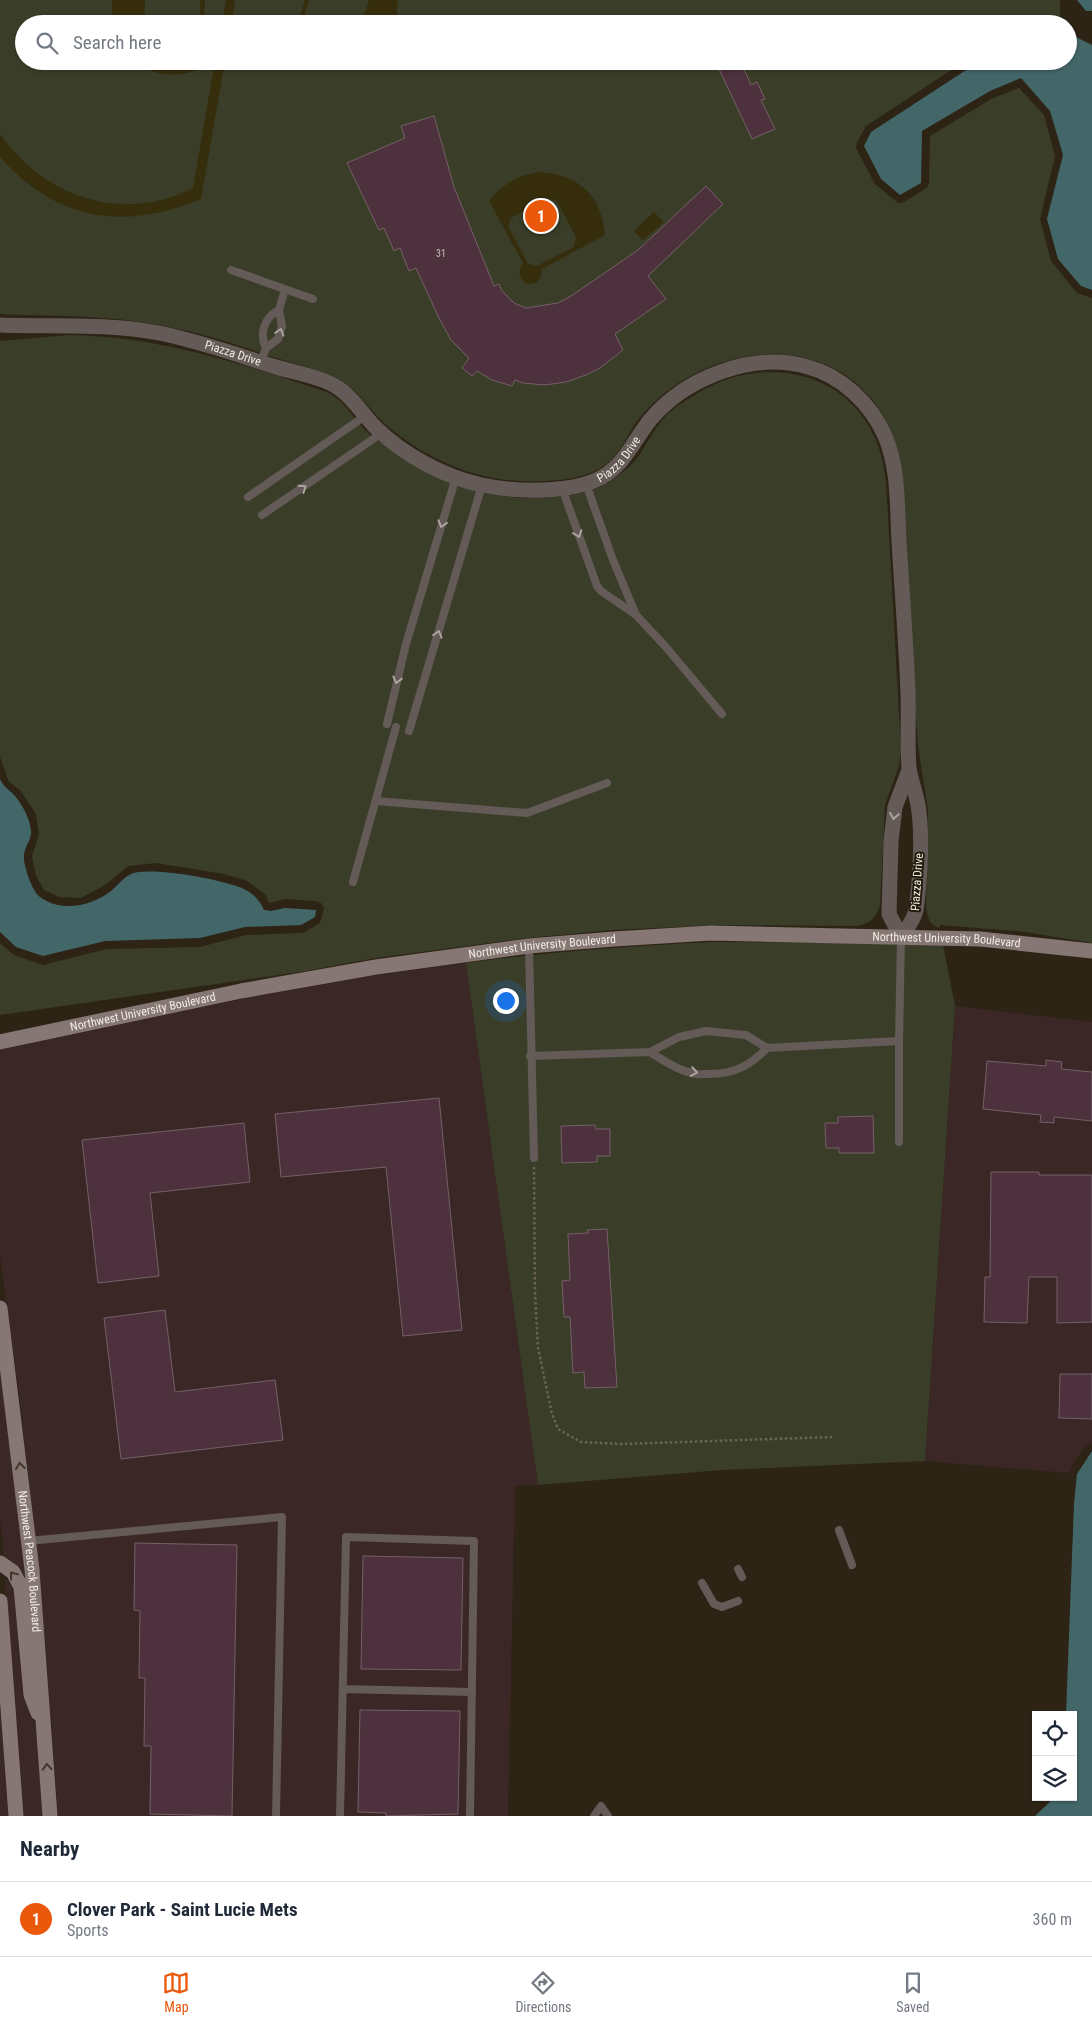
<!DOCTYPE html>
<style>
:root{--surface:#fff;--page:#f2f2f3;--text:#1f2937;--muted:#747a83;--line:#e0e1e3;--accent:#ea580c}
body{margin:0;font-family:"Roboto Condensed",sans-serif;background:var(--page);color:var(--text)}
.controls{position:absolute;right:15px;bottom:15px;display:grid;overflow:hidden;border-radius:0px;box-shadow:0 1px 4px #0004}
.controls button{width:45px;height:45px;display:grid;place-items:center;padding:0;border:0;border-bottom:1px solid var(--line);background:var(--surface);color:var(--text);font:25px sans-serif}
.you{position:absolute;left:505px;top:1000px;width:18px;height:18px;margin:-12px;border:4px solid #fff;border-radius:50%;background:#1a73e8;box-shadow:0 0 0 8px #1a73e833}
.badge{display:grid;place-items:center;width:32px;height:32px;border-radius:50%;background:var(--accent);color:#fff;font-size:16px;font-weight:700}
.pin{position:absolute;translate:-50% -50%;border:2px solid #fff;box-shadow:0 1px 5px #0006}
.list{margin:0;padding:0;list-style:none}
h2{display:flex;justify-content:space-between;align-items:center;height:65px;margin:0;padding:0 20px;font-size:21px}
h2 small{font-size:16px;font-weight:400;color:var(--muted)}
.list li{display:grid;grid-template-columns:32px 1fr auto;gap:15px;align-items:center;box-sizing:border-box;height:75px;padding:0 20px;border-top:1px solid var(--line)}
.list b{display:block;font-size:19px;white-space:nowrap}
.list p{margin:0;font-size:16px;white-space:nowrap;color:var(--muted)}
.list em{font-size:16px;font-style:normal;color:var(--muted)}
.icon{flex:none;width:28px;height:28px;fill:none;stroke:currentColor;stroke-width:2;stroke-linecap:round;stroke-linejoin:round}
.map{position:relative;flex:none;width:1092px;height:1816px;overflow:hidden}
.search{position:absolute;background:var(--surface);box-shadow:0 1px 4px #0004;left:15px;right:15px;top:15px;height:55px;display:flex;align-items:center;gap:12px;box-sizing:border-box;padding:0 18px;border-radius:28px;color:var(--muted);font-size:19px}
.sheet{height:140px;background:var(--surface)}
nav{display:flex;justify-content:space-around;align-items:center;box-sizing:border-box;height:70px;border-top:1px solid var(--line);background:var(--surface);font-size:14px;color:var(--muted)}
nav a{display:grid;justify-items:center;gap:2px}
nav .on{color:var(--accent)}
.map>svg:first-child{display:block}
.commercial{fill:#3b2725}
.green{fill:#3a3e28}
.sand{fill:#352d0c;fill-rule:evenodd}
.water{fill:#436769}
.building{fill:#4d323d;stroke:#756068}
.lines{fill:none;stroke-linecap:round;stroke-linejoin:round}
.path{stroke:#6c6557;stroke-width:2.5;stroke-dasharray:2.5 2.5;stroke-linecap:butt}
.lane{stroke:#645a58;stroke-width:8}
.street{stroke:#645a58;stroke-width:15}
.secondary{stroke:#867774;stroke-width:15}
.oneway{stroke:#aba49e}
.oneway2{stroke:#41372b}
.labels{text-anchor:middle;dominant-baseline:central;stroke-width:4;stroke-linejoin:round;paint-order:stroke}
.number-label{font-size:10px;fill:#c9beba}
.street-label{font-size:12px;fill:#f2ede3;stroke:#231b0c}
</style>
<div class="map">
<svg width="1092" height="1816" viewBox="0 0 1092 1816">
<rect width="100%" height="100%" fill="#2d2415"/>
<path class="commercial" d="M 466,963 L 538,1485 L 515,1486 L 508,1816 L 58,1816 L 51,1728 L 53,1727 L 50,1721 L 39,1570 L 18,1385 L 0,1257 L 0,1050 L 242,999 L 377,975 Z
M 955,1006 L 1092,1022 L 1092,1443 L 1085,1447 L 1073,1463 L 1070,1473 L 925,1461 Z
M 0,1365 L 25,1578 L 16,1565 L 4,1556 L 0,1518 Z
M 5,1577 L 14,1590 L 23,1696 L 36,1726 L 43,1816 L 23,1816 Z
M 0,1697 L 8,1816 L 0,1816 Z"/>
<path class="green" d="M 0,0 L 1060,0 L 1060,16 L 1051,22 L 1023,24 L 24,24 L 24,61 L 965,61 L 866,126 L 857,142 L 856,148 L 875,184 L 898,203 L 902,203 L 927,188 L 929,183 L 930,136 L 993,98 L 1019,88 L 1044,115 L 1055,156 L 1040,219 L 1051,261 L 1077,293 L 1092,298 L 1092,943 L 1026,932 L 940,925 L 940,928 C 929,926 927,916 926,906 L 928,811 L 918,745 L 896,445 C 864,345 755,332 676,385 C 660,395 646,409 635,424 C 626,438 619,455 605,465 C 589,477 565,480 546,481 C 485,485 430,463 385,424 C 372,412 355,388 341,380 C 321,370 295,364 273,357 C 236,344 198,332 159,325 C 107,315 53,316 0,314 Z
M 70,335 C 162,337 242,364 327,392 C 345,401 353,418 367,432 C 376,440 388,447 398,453 C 411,461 423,471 437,477 C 468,491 502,499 536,498 C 561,497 591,495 612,480 C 622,473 633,465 640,454 C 651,437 659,419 676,407 C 689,398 702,390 715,384 C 778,357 851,376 877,443 C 884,461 886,479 887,499 L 901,750 L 899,766 L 885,805 L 880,905 C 877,918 870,923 857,926 L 720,925 L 613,930 L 528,938 L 375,958 L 306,971 L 0,1015 L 0,943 L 14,955 L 43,965 L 107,949 L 200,947 L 246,935 L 303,933 L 320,923 L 324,908 L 321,903 L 316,901 L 285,899 L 269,903 L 265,894 L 247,881 L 224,874 L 156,863 L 128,866 L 105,885 L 81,898 L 59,897 L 44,890 L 36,876 L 32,856 L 39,834 L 36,814 L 20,790 L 9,782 L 0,757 L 0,341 Z
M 713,942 L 891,943 L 898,946 L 900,943 L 943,945 L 955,1006 L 925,1461 L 722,1470 L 538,1485 L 466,963 C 548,952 630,946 713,942 Z"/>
<path class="sand" d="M 112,0 L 145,0 L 144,24 L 112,24 Z
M 200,0 L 205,0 L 204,24 L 200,24 Z
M 226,0 L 235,0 L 232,24 L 222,24 Z
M 305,0 L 309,0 L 304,17 L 310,24 L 290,24 L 293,19 L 300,16 Z
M 369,0 L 398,0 L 396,24 L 361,24 Z
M 135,61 L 202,61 L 202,68 C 179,78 155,77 135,61 Z
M 215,61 L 225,61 L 201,199 C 123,231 57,221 0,157 L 0,134 C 44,197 122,224 193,188 Z
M 539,172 C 579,175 601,194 605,235 L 542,269 C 542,294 509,284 523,263 L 489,201 C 505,183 515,176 539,172 ZM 547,198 L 557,201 L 576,237 L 574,247 L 537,266 L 528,264 L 508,226 L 511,218 Z
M 654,212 L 664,222 L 643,240 L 634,231 Z"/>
<path class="water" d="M 1077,0 L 1092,0 L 1092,11 L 1086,11 Z
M 1068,33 L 1092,45 L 1092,290 L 1081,286 L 1058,259 L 1047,219 L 1063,155 L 1050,111 L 1021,78 L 990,91 L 922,131 L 921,183 L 900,195 L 881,179 L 864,146 L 871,132 L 980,61 L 1068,61 Z
M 0,779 C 4,788 9,789 15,796 C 23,806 29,817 31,830 C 32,839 25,846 24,855 C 23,865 32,891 40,897 C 62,913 91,906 111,891 C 117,886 124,877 131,874 C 151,866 224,880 244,889 C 254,894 260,901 264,910 L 271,911 L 285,908 L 316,910 L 315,917 L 301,925 L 245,927 L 200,938 L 105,941 L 43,956 L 16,947 L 0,932 Z
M 1092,1451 L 1092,1816 L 1035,1816 L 1055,1797 L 1073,1797 L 1073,1715 L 1066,1715 L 1074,1504 L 1077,1474 Z"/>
<path class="building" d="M 736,61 L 740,61 L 751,85 L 757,82 L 765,99 L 761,100 L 775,129 L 752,139 L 719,69 Z
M 434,116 L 454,187 L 494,286 L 499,284 L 502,291 L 514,303 L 526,308 L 558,303 L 571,296 L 638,250 L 706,186 L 723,204 L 648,276 L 666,299 L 615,334 L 623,350 L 600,368 L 586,375 L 566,382 L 545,385 L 523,383 L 515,380 L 512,386 L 492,380 L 477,371 L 472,376 L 462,368 L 469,358 L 451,340 L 439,318 L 416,268 L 409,271 L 400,248 L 394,251 L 384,228 L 379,230 L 347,163 L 405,138 L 401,126 Z
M 1046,1060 L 1062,1062 L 1061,1069 L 1092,1072 L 1092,1121 L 1054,1117 L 1054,1123 L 1040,1122 L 1041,1115 L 983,1109 L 987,1061 L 1046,1066 Z
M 439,1098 L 462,1330 L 403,1336 L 386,1167 L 281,1177 L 275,1114 Z
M 873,1116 L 874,1153 L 839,1153 L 839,1148 L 826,1148 L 825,1123 L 838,1123 L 838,1117 Z
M 244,1123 L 250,1182 L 150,1193 L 159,1276 L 98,1283 L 82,1140 Z
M 595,1125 L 596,1129 L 610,1129 L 610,1156 L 597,1156 L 597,1162 L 562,1163 L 561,1126 Z
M 991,1172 L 1039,1172 L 1039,1175 L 1092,1175 L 1092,1322 L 1057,1323 L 1057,1277 L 1029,1277 L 1027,1323 L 984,1322 L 985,1277 L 990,1277 Z
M 607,1229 L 617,1387 L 585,1388 L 584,1372 L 573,1373 L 570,1317 L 564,1317 L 562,1281 L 570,1280 L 568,1234 L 588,1233 L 587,1230 Z
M 165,1310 L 175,1392 L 275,1380 L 283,1440 L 121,1459 L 104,1318 Z
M 1060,1374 L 1092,1374 L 1092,1419 L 1059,1418 Z
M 135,1543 L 237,1545 L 232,1816 L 150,1814 L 151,1746 L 144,1746 L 145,1678 L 139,1678 L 140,1611 L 134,1610 Z
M 363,1556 L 463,1558 L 461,1670 L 361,1669 Z
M 360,1710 L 460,1711 L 458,1814 L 386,1816 L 386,1813 L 358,1812 Z"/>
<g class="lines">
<path class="path" d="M 534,1167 L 535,1294 L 538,1348 L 552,1414 L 558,1429 L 581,1442 L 621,1444 L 834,1437"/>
<path class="lane" d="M 231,270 L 313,299
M 266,348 C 259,334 264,317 279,310
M 261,362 L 266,348 L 278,339 L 282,326 L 279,310 L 285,289
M 586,484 L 613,560 L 636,615
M 562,488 L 597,586 L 601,591 L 636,615 L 665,646 L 722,714
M 248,497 L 365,416
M 262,515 L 382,433
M 387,724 L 406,644 L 456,477
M 409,731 L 482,485
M 376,801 L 527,813 L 607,783
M 353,882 L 396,727
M 529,946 L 534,1158
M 767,1048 L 899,1041
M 530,1056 L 650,1052 L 679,1037 L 706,1031 L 746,1035 L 767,1048 C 749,1067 733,1074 708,1074 C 703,1074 697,1075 692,1073 C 677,1070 663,1060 650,1052
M 899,1142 L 899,1041 L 901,937
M 839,1530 L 852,1565
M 28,1541 L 282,1517 L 276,1816
M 738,1569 L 742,1577
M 702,1583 L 714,1604 L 722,1607 L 738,1601
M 343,1689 L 472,1692
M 340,1816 L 346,1537 L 474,1541 L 470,1816
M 594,1816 L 601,1806 L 608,1816"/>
<path class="street" id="s1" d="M 0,325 C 53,327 107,323 159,333 C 199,341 238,355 276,367 C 296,373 323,377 340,389 C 354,399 364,416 376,428 C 404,455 444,477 482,485 C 515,492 572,494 602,477 C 625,464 634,440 650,420 C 686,377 754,351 808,367 C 842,376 871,404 885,436 C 899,469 897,506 899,541 C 902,591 906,642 908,692 C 909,717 907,743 909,768 C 911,781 916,793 918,805 C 923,834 920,875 917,904 C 916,917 908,927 901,937 L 889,914 L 891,841 L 895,807 L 909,770"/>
<g class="secondary">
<path id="s2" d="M 0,1042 L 241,991 L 376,967 L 529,946 L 614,939 L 711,933 L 980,939 L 1092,951"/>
<path id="s3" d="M 0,1308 L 32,1570 L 50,1816"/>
<path d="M 0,1563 L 13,1572 L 21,1587 L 31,1695 L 38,1713"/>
<path d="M 0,1601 L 16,1816"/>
</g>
</g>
<defs><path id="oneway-chevron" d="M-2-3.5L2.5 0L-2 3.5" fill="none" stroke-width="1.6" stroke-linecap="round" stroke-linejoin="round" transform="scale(1.25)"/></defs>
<g class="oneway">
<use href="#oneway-chevron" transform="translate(280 332) rotate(-72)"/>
<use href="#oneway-chevron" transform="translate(303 488) rotate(-34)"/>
<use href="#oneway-chevron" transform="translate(442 524) rotate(107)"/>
<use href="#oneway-chevron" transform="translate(578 534) rotate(71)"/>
<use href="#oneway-chevron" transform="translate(438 634) rotate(-74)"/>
<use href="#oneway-chevron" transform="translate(397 680) rotate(104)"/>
<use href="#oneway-chevron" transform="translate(894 816) rotate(99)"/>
<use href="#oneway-chevron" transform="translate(694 1072) rotate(10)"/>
</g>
<g class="oneway2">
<use href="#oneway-chevron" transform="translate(20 1466) rotate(-97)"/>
<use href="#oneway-chevron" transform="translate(13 1575) rotate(-127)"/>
<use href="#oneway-chevron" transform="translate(47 1767) rotate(-94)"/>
</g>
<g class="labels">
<g class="number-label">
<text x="441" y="253">31</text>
</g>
<g class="street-label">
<text stroke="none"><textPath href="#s1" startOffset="236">Piazza Drive</textPath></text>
<text stroke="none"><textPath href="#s1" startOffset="671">Piazza Drive</textPath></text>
<text transform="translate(917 882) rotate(-86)">Piazza Drive</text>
<text stroke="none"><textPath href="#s2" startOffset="956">Northwest University Boulevard</textPath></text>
<text stroke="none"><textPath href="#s2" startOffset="551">Northwest University Boulevard</textPath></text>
<text stroke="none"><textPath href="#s2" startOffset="146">Northwest University Boulevard</textPath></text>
<text stroke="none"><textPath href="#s3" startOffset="255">Northwest Peacock Boulevard</textPath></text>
</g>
</g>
</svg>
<div class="controls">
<button><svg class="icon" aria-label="locate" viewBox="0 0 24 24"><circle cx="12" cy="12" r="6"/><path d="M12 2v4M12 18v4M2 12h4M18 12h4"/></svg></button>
<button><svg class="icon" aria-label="layers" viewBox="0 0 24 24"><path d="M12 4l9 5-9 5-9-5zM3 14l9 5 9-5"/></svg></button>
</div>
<div class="you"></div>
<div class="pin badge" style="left:541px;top:216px">1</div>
<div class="search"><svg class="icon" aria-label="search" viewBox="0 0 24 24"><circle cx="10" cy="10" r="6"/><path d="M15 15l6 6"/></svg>Search here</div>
</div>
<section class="sheet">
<h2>Nearby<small></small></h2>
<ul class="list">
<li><span class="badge">1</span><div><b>Clover Park - Saint Lucie Mets</b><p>Sports</p></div><em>360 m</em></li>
</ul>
</section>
<nav>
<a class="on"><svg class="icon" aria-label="map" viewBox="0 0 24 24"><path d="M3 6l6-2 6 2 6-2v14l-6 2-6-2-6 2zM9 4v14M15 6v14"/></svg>Map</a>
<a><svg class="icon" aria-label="directions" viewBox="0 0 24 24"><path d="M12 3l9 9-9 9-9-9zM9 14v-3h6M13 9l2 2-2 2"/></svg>Directions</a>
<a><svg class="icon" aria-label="saved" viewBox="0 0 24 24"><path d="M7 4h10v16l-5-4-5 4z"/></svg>Saved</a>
</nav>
